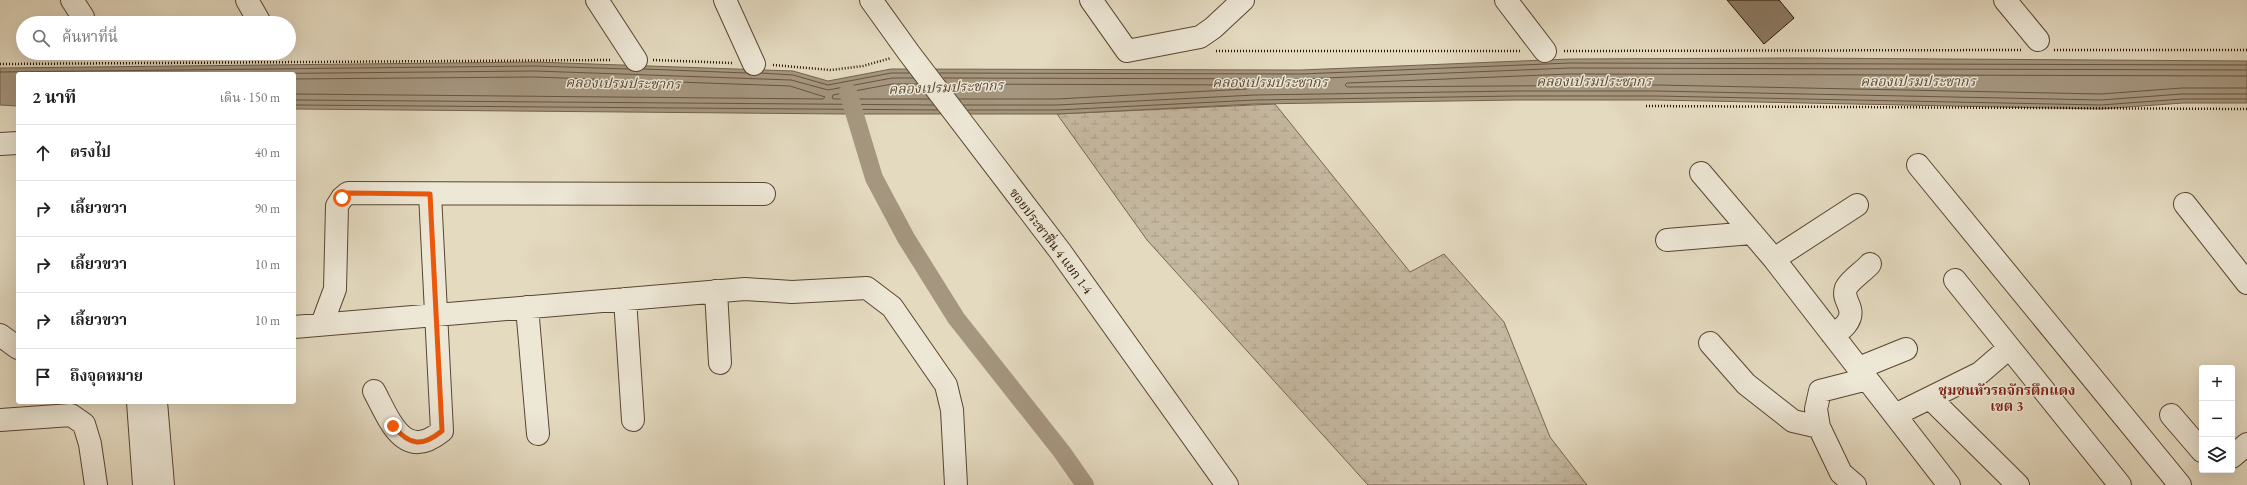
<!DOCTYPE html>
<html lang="th">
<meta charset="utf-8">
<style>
:root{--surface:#fff;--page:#f2f2f2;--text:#222;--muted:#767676;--line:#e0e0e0}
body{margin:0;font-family:"EB Garamond","Noto Serif Thai",serif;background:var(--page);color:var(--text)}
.controls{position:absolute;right:12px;bottom:12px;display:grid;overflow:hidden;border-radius:4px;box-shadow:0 4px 16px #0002}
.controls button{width:36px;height:36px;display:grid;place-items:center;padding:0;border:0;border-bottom:1px solid var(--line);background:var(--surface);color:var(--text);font:20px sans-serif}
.stop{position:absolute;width:12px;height:12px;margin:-9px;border:3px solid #ea580c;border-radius:50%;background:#fff}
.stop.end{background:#ea580c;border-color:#fff;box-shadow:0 1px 4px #0008}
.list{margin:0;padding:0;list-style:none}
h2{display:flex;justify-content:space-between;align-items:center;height:52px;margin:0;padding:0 16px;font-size:17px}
h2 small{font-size:13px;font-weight:400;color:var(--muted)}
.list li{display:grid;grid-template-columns:26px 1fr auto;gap:12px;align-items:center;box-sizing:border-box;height:56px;padding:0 16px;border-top:1px solid var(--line)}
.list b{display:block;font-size:15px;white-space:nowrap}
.list em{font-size:13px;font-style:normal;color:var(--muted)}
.icon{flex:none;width:22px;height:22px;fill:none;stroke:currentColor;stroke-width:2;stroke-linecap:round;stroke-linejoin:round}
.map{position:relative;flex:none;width:2247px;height:485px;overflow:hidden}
.search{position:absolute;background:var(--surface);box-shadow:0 4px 16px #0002;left:16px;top:16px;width:280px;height:44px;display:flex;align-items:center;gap:10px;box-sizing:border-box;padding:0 14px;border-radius:22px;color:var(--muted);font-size:15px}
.panel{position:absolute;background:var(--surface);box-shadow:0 4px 16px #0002;left:16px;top:72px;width:280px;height:332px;border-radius:4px}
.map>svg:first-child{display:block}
.wetland{fill:url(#wetland-marsh);stroke:#786650}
.water{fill:#a5967f;stroke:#74624d}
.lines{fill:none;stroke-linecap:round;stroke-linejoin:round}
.shore{stroke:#685440;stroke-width:1}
.canal{stroke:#a5967f;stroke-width:18}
.building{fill:#8b7a64;stroke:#2b1301}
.minor-casing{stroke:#594531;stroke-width:24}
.path{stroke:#2b1301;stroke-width:2.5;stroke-dasharray:1 2;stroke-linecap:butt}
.minor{stroke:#ede7d6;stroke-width:22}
.route{stroke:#ea580c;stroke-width:5}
.labels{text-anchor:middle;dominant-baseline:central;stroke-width:3;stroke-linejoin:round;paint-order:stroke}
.street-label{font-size:13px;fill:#2b1301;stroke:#ede7d6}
.water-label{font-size:14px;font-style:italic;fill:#5c4733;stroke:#ede7d6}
.neighbourhood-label{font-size:14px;font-weight:bold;fill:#7a1f14;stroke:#ede7d6}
</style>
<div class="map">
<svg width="2247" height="485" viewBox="0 0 2247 485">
<defs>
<pattern id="wetland-marsh" width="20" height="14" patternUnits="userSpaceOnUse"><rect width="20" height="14" fill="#c5b8a0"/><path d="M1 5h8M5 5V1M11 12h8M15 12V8" fill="none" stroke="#a99d88"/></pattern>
</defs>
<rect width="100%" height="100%" fill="#e4dac0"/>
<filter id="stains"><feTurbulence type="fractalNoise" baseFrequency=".005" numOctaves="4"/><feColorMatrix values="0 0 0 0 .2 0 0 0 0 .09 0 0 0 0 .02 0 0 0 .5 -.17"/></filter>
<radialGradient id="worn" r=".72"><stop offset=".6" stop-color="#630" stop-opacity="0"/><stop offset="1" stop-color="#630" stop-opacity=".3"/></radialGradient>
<path class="wetland" d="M 1275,104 L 1410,272 L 1444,254 L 1504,322 L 1550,437 L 1587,485 L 1368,485 L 1147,240 L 1057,114 Z"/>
<path class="water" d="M 1796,58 L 2247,61 L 2247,103 L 2183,103 L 2101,109 L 1656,100 L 1515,100 L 1255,104 L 1057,114 L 843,114 L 294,109 L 294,74 L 18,74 L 18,106 L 0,105 L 0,68 L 535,62 L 793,71 L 828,81 L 891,69 L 1301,70 L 1570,59 Z"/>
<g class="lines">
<path class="shore" d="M 643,69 L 746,73
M 0,72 L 535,66 L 628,69
M 761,73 L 793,75 L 828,85 L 891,73 L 909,73
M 940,73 L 1301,74 L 1570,63 L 2247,65
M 227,74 L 535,71 L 791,80 L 828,90 L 892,78 L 913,78
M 2247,76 L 1570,74 L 1347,83 L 1345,85 L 1347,87 L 1656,85 L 2101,94 L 2182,88 L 2247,88
M 944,78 L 1301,79 L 1570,68 L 2247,70
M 294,79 L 535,77 L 790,86 L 825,97 L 823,99 L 294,94
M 918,84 L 892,84 L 833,95 L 832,98 L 834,99 L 929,99
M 948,84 L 1247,85 L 1249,87 L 1247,89 L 1056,99 L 959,99
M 294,100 L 934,105
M 294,105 L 938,110
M 964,105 L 1057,105 L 1255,95 L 1515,91 L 1656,91 L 2101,100 L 2182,94 L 2247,94
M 968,110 L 1057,110 L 1255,100 L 1515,96 L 1656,96 L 2101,105 L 2182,99 L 2247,99"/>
<path class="canal" d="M 848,92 L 874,178 L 906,238 L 956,318 L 1062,452 L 1085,485"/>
</g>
<path class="building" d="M 1727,0 L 1779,0 L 1794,18 L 1764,44 Z"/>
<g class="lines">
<defs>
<path id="minor" d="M 72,0 L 83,17
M 247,0 L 260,23
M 597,0 L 636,60
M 725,0 L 754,64
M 871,0 L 909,53 L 1060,251 L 1227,485
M 1091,0 L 1127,51 L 1200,37 L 1213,28 L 1243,0
M 1506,0 L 1545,51
M 2005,0 L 2038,40
M 0,144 L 18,143
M 1918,165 L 2180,485
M 1701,173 L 1774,259 L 1949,485
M 2185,204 L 2247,283
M 1667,240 L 1752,233
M 1774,259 L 1857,205
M 1955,280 L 2120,485
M 716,291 L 720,363
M 625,299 L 633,420
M 527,307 L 538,434
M 322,324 L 335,289 L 337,206 L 342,198 L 348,193 L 764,194
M 294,327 L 745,289 L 792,292 L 867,288 L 892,307 L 946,385 L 952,410 L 956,485
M 1832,334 C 1842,331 1853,320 1850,309 C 1848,301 1843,297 1846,288 C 1850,280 1864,271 1870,264
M 0,335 L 18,348
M 1710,343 L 1746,384 L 1793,421 L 1819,427
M 1859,368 L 1906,349
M 374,391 C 390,421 404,462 442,431 L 430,194
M 1930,398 L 2018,485
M 138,402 L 144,485
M 156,402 L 163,485
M 1895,415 L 1980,373 L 2009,348
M 2171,415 L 2202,451
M 0,420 L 71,415 L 84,424 L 90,444 L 96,485
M 2232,457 L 2247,444
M 1855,485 L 1841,473 L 1819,427 L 1816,409 L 1820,391 L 1867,379"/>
</defs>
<use href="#minor" class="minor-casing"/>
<path class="path" d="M 2054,50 L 2247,50
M 1216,51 L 1521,51
M 1564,51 L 2021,50
M 653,60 L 732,63
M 0,64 L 612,60
M 773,65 L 831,70 L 863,66 L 891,58
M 1646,106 L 2247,109"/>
<use href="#minor" class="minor"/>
</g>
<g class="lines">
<path class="route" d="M 342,198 L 348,193 L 430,194 L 442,431 C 422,447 410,446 393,426"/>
</g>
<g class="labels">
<g class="street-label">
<text transform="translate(1051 241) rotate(53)">ซอยประชาชื่น 4 แยก 1-4</text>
</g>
<g class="water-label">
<text x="1594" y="81">คลองเปรมประชากร</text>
<text x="1918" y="81">คลองเปรมประชากร</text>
<text x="1270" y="82">คลองเปรมประชากร</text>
<text transform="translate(623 83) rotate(1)">คลองเปรมประชากร</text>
<text transform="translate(946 87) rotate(-2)">คลองเปรมประชากร</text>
</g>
<g class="neighbourhood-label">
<text x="2007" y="390">ชุมชนหัวรถจักรตึกแดง<tspan x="2007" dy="16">เขต 3</tspan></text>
</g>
</g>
<rect width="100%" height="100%" filter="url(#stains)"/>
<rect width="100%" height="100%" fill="url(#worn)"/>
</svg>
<div class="controls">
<button>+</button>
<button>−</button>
<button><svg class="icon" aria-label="layers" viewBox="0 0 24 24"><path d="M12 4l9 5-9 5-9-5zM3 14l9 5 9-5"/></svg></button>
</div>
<div class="stop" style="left:342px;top:198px"></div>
<div class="stop end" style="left:393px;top:426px"></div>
<div class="search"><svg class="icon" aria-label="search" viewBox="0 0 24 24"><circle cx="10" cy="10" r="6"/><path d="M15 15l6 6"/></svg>ค้นหาที่นี่</div>
<section class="panel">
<h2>2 นาที<small>เดิน · 150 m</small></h2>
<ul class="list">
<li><svg class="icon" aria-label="ahead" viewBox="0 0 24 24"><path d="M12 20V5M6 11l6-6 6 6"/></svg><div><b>ตรงไป</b></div><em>40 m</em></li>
<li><svg class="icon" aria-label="right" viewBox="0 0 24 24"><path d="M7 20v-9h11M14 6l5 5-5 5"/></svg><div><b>เลี้ยวขวา</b></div><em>90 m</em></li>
<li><svg class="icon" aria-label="right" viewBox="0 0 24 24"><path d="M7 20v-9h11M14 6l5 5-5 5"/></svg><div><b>เลี้ยวขวา</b></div><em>10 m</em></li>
<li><svg class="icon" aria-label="right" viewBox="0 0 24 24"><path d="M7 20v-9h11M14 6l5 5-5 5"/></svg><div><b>เลี้ยวขวา</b></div><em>10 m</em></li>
<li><svg class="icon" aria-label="arrive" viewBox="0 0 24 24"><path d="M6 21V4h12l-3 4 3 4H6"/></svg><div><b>ถึงจุดหมาย</b></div></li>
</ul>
</section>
</div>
